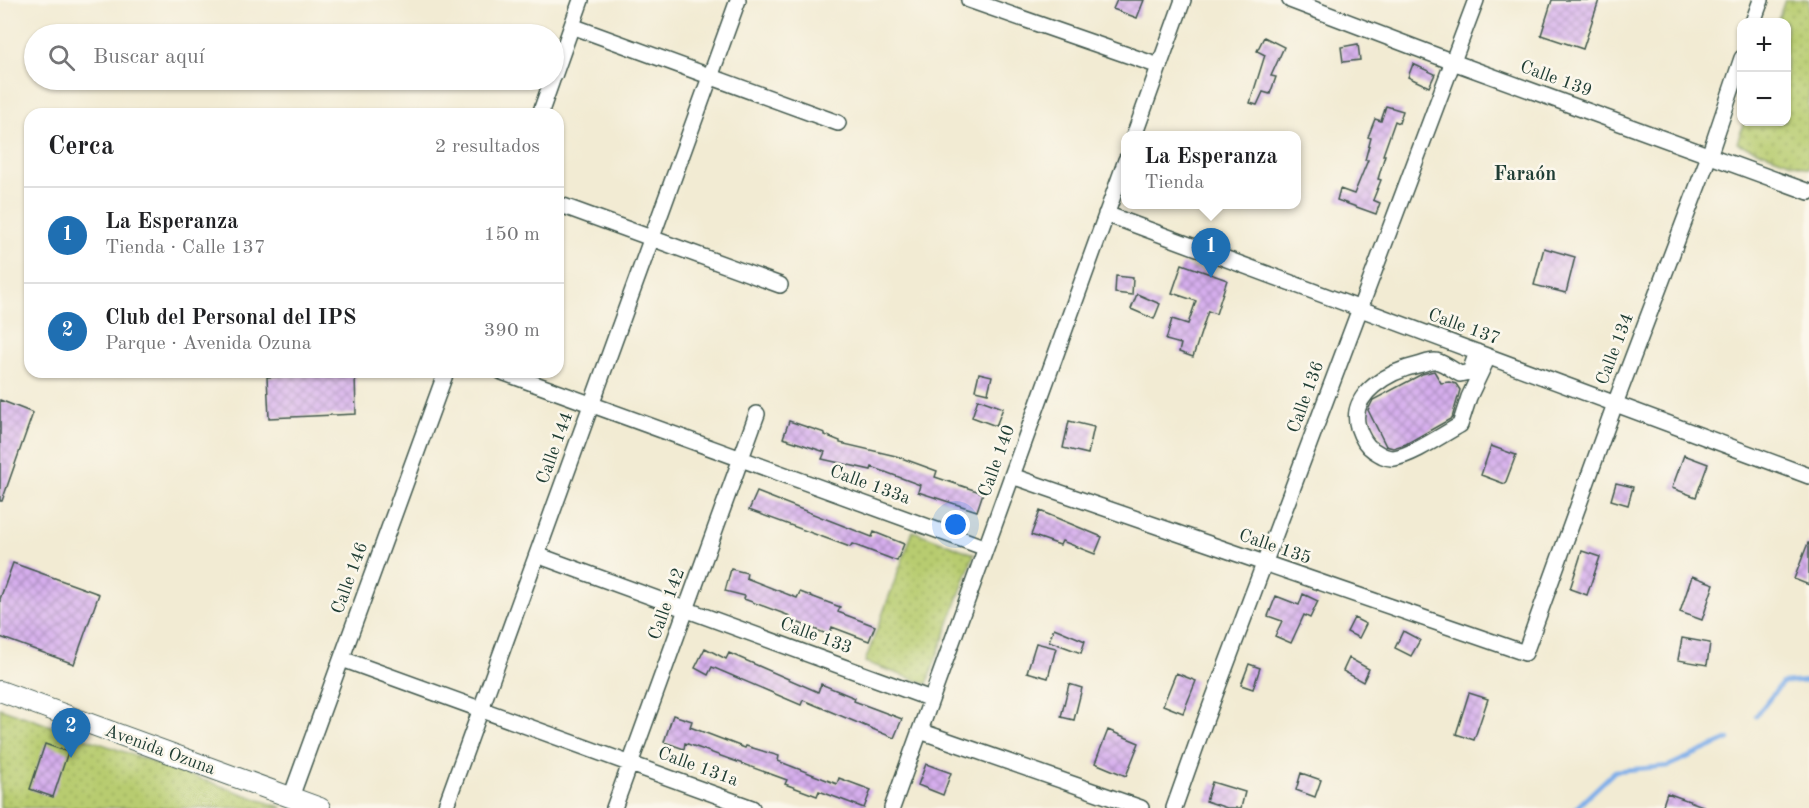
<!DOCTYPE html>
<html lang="es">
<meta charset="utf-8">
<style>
:root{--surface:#fff;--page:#f2f2f2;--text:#202124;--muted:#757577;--line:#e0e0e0;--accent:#1f6fb2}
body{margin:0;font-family:"Old Standard TT",serif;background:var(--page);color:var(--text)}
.controls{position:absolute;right:18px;top:18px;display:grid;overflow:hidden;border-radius:12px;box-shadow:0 2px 4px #0004}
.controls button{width:54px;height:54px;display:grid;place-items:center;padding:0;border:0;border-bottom:2px solid var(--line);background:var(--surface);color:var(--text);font:30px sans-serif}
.you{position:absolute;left:956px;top:525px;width:21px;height:21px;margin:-15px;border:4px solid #fff;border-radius:50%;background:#1a73e8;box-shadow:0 0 0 9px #1a73e833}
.badge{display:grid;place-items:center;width:39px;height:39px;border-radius:50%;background:var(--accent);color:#fff;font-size:20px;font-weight:700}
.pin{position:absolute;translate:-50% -50px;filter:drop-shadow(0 2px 3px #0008)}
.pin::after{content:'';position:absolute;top:32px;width:21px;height:18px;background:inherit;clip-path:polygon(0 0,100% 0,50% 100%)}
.popup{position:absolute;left:1121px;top:131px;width:180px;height:78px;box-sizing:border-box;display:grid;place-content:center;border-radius:12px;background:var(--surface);filter:drop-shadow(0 2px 4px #0005);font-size:20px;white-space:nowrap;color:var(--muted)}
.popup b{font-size:22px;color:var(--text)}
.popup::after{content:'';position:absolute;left:50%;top:100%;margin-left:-12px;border:12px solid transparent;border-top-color:var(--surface)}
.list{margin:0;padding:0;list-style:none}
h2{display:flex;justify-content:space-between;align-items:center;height:78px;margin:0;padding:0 24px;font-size:26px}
h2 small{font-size:20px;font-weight:400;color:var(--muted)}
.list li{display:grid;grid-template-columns:39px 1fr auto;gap:18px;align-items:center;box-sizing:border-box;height:96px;padding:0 24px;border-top:2px solid var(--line)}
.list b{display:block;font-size:22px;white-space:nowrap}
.list p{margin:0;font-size:20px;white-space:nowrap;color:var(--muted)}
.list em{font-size:20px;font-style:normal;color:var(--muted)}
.icon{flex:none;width:33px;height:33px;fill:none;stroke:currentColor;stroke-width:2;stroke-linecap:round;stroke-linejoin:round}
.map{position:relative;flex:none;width:1809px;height:808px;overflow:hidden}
.search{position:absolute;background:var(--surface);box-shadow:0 2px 4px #0004;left:24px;top:24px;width:540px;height:66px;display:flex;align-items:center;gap:15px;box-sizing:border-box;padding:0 21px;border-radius:33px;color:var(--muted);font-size:22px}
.panel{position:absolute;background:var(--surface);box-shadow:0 2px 4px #0004;left:24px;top:108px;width:540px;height:270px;border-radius:18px}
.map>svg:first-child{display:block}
.grass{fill:url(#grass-dots);stroke:#6c8452;stroke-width:1.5}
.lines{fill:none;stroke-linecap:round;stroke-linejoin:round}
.stream{stroke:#7eaee9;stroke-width:4.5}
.building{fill:url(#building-cross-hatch)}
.minor-casing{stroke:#3f574c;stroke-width:18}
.major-casing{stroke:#3f574c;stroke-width:22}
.minor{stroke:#fff;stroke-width:15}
.major{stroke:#fff;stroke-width:20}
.labels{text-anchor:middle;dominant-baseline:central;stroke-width:5;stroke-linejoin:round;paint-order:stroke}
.street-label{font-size:18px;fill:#1f3d34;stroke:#fbf7ec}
.neighbourhood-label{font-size:20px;font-weight:bold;fill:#1f3d34;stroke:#fbf7ec}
</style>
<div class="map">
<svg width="1809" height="808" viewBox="0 0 1809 808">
<defs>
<pattern id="grass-dots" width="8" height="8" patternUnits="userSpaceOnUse" patternTransform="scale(1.5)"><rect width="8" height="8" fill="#b8cc6f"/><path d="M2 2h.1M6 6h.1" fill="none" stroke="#95a75c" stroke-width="1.8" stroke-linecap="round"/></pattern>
<pattern id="building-cross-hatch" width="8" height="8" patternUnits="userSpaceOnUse" patternTransform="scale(1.5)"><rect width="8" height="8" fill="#d6aeed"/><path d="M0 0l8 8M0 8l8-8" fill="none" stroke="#ad8fc1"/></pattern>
</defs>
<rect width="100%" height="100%" fill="#fbf7ec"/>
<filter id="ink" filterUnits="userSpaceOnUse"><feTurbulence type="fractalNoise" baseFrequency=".0167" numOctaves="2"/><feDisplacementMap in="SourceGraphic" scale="12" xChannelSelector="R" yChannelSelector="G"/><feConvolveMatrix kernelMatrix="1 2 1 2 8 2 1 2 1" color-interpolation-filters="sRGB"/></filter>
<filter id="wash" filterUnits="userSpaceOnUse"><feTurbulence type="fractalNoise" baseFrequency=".008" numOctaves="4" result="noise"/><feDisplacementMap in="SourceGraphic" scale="24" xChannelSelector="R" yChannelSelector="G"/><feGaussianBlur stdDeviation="1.35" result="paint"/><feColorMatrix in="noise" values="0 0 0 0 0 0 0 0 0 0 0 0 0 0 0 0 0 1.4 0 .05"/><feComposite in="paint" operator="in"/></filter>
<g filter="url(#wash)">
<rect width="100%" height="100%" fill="#f2ebd3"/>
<path class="grass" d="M 1785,0 L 1809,0 L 1809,169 L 1737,143 L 1744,122 L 1786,122 L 1786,22 L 1777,22 Z
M 913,531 L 974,554 L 927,684 L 865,662 Z
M 0,708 L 283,808 L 0,808 Z"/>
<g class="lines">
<path class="stream" d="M 1756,716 L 1782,683 L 1809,681
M 1576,808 L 1615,771 L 1668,766 L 1729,739"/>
</g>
<g id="blocks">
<path class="building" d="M 1117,0 L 1144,0 L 1137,18 L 1113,9 Z
M 1552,0 L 1599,0 L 1583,49 L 1541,35 Z
M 1264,37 L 1284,47 L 1271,76 L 1276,77 L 1270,94 L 1263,92 L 1257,105 L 1250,103 L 1265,55 L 1257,51 Z
M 1358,44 L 1360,60 L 1343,62 L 1341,47 Z
M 1413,64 L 1435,74 L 1429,87 L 1408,77 Z
M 1386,106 L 1403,111 L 1399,123 L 1395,121 L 1383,155 L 1385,155 L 1378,179 L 1381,180 L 1373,200 L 1380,203 L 1376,214 L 1337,200 L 1340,189 L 1354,194 L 1368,160 L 1365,160 L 1371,138 L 1368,137 L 1375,119 L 1381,121 Z
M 1544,248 L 1575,257 L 1566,293 L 1534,285 Z
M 1182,264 L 1227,280 L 1216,314 L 1208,311 L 1193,357 L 1179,352 L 1181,344 L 1166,340 L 1172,319 L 1188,324 L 1196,301 L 1172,293 Z
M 1116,276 L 1133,278 L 1132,295 L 1115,293 Z
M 1137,294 L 1160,304 L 1154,319 L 1131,309 Z
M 1434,371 L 1441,383 L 1449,382 L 1456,384 L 1460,390 L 1452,418 L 1406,444 L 1393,448 L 1386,446 L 1368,410 L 1373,400 L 1422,374 Z
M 355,373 L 356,414 L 269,418 L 267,377 Z
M 979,373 L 992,376 L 988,393 L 975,390 Z
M 978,399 L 1003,408 L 996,426 L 972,417 Z
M 0,400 L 33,413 L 2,501 L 0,501 Z
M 789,421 L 825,433 L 825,435 L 840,441 L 840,443 L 896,456 L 937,471 L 935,477 L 983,493 L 977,511 L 918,492 L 920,485 L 872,467 L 871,470 L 822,459 L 825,452 L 783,438 Z
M 1069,421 L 1094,427 L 1088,454 L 1063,448 Z
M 1491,446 L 1516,455 L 1505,484 L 1481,475 Z
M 1684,455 L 1708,464 L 1696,497 L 1672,488 Z
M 1616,483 L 1633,487 L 1628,505 L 1611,500 Z
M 757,492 L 872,537 L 874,532 L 904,544 L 897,561 L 852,544 L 850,547 L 749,510 Z
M 1040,511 L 1102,537 L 1095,554 L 1062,541 L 1060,545 L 1031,535 Z
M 1808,543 L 1809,543 L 1809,585 L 1794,579 Z
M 1582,551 L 1600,557 L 1587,595 L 1570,589 Z
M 13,563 L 99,594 L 74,664 L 0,637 L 0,599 Z
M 731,569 L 747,573 L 746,578 L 797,598 L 800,592 L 840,607 L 838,612 L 875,626 L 869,641 L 832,627 L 829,635 L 789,619 L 790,616 L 744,599 L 745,596 L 725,591 Z
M 1692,576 L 1714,584 L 1702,620 L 1680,612 Z
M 1303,594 L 1318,601 L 1310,618 L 1304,615 L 1291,643 L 1275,636 L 1282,621 L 1268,616 L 1276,596 L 1299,605 Z
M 1354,618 L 1366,624 L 1359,638 L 1347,632 Z
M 1054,628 L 1085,641 L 1081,653 L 1049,641 Z
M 1403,631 L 1420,640 L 1411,656 L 1395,648 Z
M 1682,638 L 1710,643 L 1707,665 L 1678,660 Z
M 1036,643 L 1056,648 L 1048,678 L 1027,672 Z
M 705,648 L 726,659 L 729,653 L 818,692 L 821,684 L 855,698 L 854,701 L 902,719 L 894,738 L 803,700 L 801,705 L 712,667 L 708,675 L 695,668 Z
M 1349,658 L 1369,669 L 1363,682 L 1343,671 Z
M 1249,664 L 1260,668 L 1253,689 L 1241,685 Z
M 1176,673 L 1196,681 L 1183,713 L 1163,705 Z
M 1069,684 L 1082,688 L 1074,720 L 1061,717 Z
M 1469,693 L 1488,699 L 1474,740 L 1456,734 Z
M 673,715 L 692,721 L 690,727 L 745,748 L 746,746 L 779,756 L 778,761 L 837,784 L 839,778 L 871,790 L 864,808 L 819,791 L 817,796 L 785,784 L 787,780 L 685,743 L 684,749 L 664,742 Z
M 1108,730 L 1139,743 L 1126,776 L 1095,763 Z
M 45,744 L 68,752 L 53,797 L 30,789 Z
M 926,764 L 951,773 L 943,795 L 918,785 Z
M 1301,773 L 1321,780 L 1315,797 L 1296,790 Z
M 1212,782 L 1245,792 L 1241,808 L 1227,808 L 1206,801 Z
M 1667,793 L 1703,806 L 1703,808 L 1662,808 Z"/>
</g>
</g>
<g filter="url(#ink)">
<use href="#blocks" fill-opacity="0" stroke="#3f574c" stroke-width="1.5"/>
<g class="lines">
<defs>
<path id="minor" d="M 969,0 L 1159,66
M 1290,0 L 1453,62 L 1809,192
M 1753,22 L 1761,0
M 572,26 L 838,123
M 554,76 L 581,0
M 540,114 L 552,80
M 1134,136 L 1183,0
M 558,204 L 780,285
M 1106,214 L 1809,476
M 1477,352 L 1470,372 L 1460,374 C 1453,370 1444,363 1436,361 C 1431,360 1423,364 1418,365 C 1391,371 1348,393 1358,427 C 1361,436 1365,445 1373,450 C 1379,454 1386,459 1394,458 C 1413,455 1442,435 1460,425 L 1469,397 L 1488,357
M 502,372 L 986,548
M 1012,476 L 1525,653 L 1615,404 L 1709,156 L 1742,58
M 537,555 L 931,699
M 342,659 L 752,808
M 920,731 L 1141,808
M 291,797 L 446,372
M 445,808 L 738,0
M 614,808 L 757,414
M 892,808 L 1126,160
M 1174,808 L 1202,729 L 1476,0"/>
<path id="major" d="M 0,691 L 320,808"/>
</defs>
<use href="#minor" class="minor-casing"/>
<use href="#major" class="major-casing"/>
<use href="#minor" class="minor"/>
<use href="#major" class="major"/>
</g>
</g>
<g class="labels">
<g class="street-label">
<text transform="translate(1556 79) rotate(20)">Calle 139</text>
<text transform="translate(1464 327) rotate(20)">Calle 137</text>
<text transform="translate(1615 349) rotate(-69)">Calle 134</text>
<text transform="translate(1306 397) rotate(-70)">Calle 136</text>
<text transform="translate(555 448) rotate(-70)">Calle 144</text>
<text transform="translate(997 461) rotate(-70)">Calle 140</text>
<text transform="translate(870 485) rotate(20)">Calle 133a</text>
<text transform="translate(1275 547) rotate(19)">Calle 135</text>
<text transform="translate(350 578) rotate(-70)">Calle 146</text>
<text transform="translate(667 604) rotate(-70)">Calle 142</text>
<text transform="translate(816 636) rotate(20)">Calle 133</text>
<text transform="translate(160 750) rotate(20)">Avenida Ozuna</text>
<text transform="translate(698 767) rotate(20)">Calle 131a</text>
</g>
<g class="neighbourhood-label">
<text x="1525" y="175">Faraón</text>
</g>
</g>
</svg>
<div class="controls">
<button>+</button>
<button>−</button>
</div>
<div class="you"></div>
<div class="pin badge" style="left:1211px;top:278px">1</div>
<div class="popup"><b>La Esperanza</b>Tienda</div>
<div class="pin badge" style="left:71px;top:758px">2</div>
<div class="search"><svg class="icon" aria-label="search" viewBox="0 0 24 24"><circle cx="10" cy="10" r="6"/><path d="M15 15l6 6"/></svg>Buscar aquí</div>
<section class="panel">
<h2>Cerca<small>2 resultados</small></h2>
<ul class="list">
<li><span class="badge">1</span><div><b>La Esperanza</b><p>Tienda · Calle 137</p></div><em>150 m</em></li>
<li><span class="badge">2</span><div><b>Club del Personal del IPS</b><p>Parque · Avenida Ozuna</p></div><em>390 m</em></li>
</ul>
</section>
</div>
